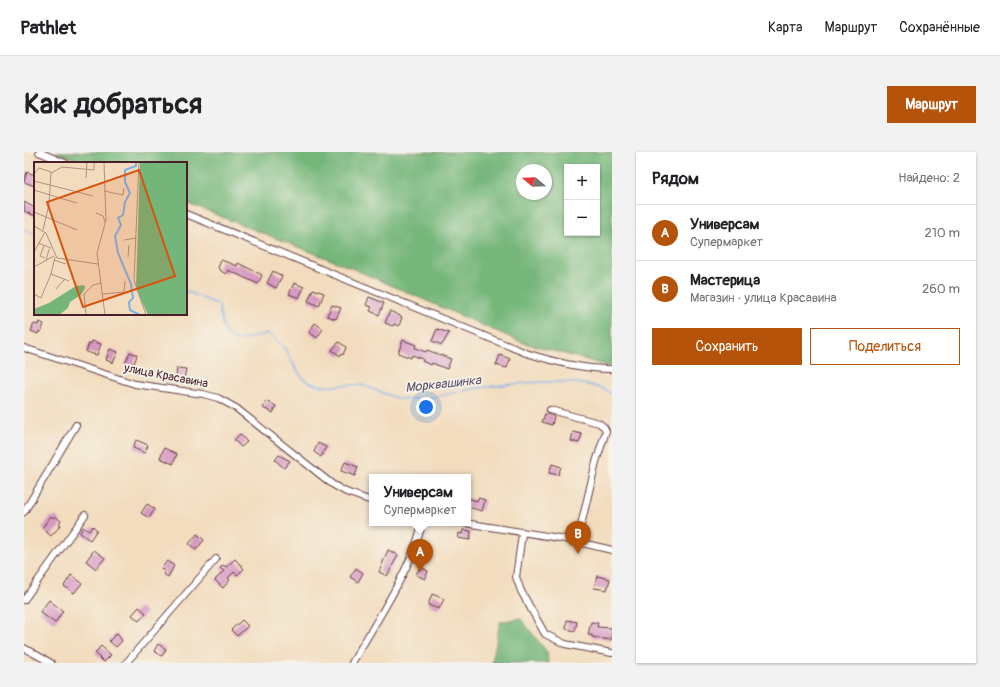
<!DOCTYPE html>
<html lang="ru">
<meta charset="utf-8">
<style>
:root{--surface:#fff;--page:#f2f2f2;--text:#202124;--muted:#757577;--line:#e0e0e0;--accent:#b45309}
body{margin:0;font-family:Pangolin,sans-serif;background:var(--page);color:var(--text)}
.controls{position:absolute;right:12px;top:12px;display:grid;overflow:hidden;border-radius:0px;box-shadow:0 1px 3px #0004}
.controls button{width:36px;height:36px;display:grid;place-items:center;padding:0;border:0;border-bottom:1px solid var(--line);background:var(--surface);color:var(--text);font:20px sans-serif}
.compass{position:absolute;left:492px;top:12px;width:36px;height:36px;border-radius:50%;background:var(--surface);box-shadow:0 1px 3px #0004;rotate:289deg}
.you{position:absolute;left:402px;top:255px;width:14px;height:14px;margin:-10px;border:3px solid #fff;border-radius:50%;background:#1a73e8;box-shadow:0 0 0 6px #1a73e833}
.badge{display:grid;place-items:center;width:26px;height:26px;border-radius:50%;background:var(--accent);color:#fff;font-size:13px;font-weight:700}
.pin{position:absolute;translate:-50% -33px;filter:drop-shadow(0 1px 2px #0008)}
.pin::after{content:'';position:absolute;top:21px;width:14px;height:12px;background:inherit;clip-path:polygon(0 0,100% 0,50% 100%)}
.popup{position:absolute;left:345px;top:322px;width:102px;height:52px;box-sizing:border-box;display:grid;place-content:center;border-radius:0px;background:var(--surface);filter:drop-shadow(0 1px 3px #0005);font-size:13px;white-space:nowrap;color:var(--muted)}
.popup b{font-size:15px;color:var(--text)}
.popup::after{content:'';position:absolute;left:50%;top:100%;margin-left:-8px;border:8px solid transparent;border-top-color:var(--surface)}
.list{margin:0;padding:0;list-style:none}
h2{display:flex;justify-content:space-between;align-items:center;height:52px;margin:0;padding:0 16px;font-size:17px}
h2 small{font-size:13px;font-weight:400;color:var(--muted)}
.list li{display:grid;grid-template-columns:26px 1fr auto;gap:12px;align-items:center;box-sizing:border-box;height:56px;padding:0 16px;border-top:1px solid var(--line)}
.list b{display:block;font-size:15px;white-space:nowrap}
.list p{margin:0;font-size:13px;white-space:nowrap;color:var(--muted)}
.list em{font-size:13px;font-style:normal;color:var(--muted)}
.actions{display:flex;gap:8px;padding:12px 16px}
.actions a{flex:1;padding:9px 0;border:1px solid var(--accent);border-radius:0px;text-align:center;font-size:14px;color:var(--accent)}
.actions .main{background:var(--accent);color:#fff}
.map{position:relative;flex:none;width:588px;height:511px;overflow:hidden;border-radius:0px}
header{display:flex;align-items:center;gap:24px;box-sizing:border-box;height:56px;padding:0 20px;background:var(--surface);border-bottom:1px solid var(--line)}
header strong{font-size:19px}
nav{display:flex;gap:22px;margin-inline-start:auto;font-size:14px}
.intro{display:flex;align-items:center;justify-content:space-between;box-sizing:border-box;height:96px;padding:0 24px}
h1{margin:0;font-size:28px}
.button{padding:10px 18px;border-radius:0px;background:var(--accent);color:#fff;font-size:14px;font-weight:700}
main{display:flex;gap:24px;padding:0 24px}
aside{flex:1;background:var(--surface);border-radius:0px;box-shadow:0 1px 3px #0004}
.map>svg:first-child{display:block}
.forest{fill:#74b679;stroke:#5f6a52;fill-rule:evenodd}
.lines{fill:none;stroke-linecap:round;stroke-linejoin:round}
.stream{stroke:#7db0ea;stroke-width:1.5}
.building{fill:#d698c2}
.minor-casing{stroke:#633b41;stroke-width:8}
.minor{stroke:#fff;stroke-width:6}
.labels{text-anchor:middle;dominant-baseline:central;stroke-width:3.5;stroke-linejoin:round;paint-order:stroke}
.street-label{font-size:12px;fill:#4a1f2b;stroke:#f7f3e8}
.water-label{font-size:13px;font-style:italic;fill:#5c526e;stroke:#f7f3e8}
.inset-river{fill:none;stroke:#7db0ea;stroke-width:2}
.inset-road{fill:none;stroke:#af9083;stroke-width:1}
.view{fill:#d8530f;fill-opacity:0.15;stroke:#d8530f;stroke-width:2}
.inset-edge{fill:none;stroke:#4a1f2b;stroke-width:2}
</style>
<header>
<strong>Pathlet</strong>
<nav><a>Карта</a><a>Маршрут</a><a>Сохранённые</a></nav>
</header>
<div class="intro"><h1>Как добраться</h1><a class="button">Маршрут</a></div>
<main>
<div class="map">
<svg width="588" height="511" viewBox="0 0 588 511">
<rect width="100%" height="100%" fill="#f7f3e8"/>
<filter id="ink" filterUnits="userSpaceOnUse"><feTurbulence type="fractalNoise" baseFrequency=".025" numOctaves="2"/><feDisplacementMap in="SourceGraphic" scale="8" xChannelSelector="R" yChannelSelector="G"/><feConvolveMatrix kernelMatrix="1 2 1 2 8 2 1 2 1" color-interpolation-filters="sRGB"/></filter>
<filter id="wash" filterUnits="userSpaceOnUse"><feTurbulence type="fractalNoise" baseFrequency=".012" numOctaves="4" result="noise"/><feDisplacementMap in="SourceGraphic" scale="16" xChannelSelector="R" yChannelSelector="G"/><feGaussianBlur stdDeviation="0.9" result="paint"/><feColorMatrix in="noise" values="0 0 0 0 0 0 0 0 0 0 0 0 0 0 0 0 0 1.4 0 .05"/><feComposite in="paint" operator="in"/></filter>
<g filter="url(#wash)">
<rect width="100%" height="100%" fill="#f2dcbd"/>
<path class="forest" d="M 32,0 L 588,0 L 588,215 L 497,190 L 325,115 L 162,51 L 162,11 L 61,11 ZM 543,15 L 573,15 L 573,81 L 543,81 ZM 498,18 L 522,18 L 522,42 L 498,42 Z
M 496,466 L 523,500 L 524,511 L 468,511 L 476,470 Z"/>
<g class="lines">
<path class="stream" d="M 0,78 L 11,82
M 162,139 L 195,153 C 197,164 198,190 214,188 C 224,188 233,182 244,182 C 250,186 256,190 260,196 C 269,207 272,225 287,231 C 303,238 318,231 335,233 C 350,235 364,245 378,247 C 403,249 429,240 454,236 C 487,232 561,222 588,242"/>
</g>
<g id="blocks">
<path class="building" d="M 3,20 L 11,23 L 11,34 L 0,30 Z
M 0,50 L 11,56 L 11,64 L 0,59 Z
M 197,108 L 213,114 L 214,111 L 238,123 L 234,132 L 204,118 L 202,122 L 197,119 L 194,116 Z
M 249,119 L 258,124 L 252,136 L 243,131 Z
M 270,131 L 280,135 L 275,146 L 265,142 Z
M 289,137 L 300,141 L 295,154 L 284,149 Z
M 345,145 L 360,151 L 355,163 L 346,159 L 348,155 L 342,153 Z
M 308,153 L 317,156 L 312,167 L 303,164 Z
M 366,159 L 378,165 L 375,174 L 370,172 L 369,174 L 361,171 Z
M 15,170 L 20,172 L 17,180 L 15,179 L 14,182 L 7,179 L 10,172 L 14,173 Z
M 291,171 L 299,177 L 293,186 L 285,180 Z
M 413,177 L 425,181 L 418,193 L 408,189 Z
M 379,188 L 392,193 L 391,196 L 402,200 L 403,198 L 427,207 L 423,217 L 408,211 L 407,213 L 398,209 L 399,207 L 388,203 L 387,206 L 374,201 Z
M 68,189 L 77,192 L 73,203 L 62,200 L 65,191 L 67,192 Z
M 315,190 L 322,195 L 319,203 L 317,202 L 316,204 L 308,198 Z
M 86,197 L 94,200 L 89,211 L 82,208 Z
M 106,200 L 113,203 L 109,215 L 101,212 Z
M 476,203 L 486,207 L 483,216 L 472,213 Z
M 153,216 L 162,217 L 160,227 L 152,225 Z
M 242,249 L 252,254 L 249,261 L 239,256 Z
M 521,262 L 530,264 L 528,273 L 518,270 Z
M 549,280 L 558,282 L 555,291 L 547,289 Z
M 216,282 L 223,290 L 217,295 L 210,288 Z
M 112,288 L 124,293 L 121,301 L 109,296 Z
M 294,291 L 302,295 L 297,305 L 290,300 Z
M 140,296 L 153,302 L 149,312 L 136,306 Z
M 255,303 L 266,309 L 260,316 L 251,308 Z
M 321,310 L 334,315 L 331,324 L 317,319 Z
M 528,312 L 537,315 L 534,323 L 525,321 Z
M 444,346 L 453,349 L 454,346 L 461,348 L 458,359 L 444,355 Z
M 123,352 L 131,357 L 125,366 L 117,361 Z
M 27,364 L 29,366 L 31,364 L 37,369 L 35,371 L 37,373 L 27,384 L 18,376 Z
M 69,374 L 73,378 L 66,388 L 56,381 L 59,375 L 65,379 Z
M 439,378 L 447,379 L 446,388 L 434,386 L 435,381 L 438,382 Z
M 173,382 L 180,388 L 172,398 L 165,392 Z
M 70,398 L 81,406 L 72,417 L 62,409 Z
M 364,398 L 374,403 L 363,424 L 355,420 Z
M 211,407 L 220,417 L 213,423 L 210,420 L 204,426 L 206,428 L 199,436 L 191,428 L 200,419 L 196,416 L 199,413 L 202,415 Z
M 143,409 L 150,414 L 144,425 L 139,422 L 141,419 L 137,417 Z
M 396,415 L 404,419 L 401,427 L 392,423 Z
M 332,416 L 339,421 L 334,430 L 326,425 Z
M 47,423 L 58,431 L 50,441 L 40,434 Z
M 573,424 L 586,427 L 583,438 L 570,436 Z
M 408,442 L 420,447 L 415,457 L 404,453 Z
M 25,448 L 39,459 L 31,471 L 16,460 Z
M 115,455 L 122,461 L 115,469 L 108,463 Z
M 218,468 L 224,474 L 213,484 L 207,478 Z
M 543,468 L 553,470 L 551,479 L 542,477 Z
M 567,470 L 574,471 L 573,475 L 588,476 L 587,488 L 568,485 L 568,483 L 564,483 Z
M 93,481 L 98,489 L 92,495 L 85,489 Z
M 134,492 L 142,497 L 138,504 L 130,499 Z
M 77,494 L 87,503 L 80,510 L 71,501 Z"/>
</g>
</g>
<g filter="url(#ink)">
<use href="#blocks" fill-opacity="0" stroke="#633b41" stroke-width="1"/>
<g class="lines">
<defs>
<path id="minor" d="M 15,0 L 41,11
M 162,62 L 502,201 C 531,210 558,217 588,217
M 0,196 L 111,232 L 179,242 L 194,246 L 212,256 L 308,332 L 322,340 L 348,349
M 526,258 L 575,271 L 580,275 L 582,279 L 572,310 L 553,390
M 0,360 L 52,273
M 441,371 L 541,387 L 588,398
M 498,382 L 492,425 L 497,439 L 521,482 L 541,492 L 588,501
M 0,448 L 61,363
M 0,496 L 27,511
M 102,511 L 192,407
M 328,511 C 351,471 389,415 398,371"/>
</defs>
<use href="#minor" class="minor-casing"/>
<use href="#minor" class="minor"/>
</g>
</g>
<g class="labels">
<g class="street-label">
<text transform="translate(142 224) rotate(11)">улица Красавина</text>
</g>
<g class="water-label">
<text transform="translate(419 232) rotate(-6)">Морквашинка</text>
</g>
</g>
<g transform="translate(10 10)">
<rect width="153" height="153" fill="#f2dcbd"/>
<path d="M 106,0 L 153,0 L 153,153 L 114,153 L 102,127 ZM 50,123 L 51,126 L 47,133 L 36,140 L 34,146 L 25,153 L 0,153 L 0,147 L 15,141 L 42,124 Z" fill="#74b679"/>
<path class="inset-river" d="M 102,0 L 102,4 L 91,8 L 91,20 L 96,31 L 91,40 L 89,53 L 84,56 L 87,63 L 81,74 L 84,91 L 97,122 L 99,136 L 95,140 L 96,148 L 106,153"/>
<path class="inset-road" d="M 70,0 L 72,58 L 63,91 L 71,153M 105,0 L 100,118 L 112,153M 17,11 L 28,5 L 60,8 L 60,0M 0,12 L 5,6 L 17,10 L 15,42 L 9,68M 52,16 L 53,0M 0,19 L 59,34M 0,28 L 16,33M 70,29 L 89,33 L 90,26M 16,33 L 43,41M 0,50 L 43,68M 62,51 L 69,54 L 71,60M 0,64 L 12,71 L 23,96 L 64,102M 90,78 L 102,76M 4,81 L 17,86M 10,84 L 6,94 L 11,96M 0,90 L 11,70M 94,95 L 95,83M 20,98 L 32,102M 12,99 L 15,87M 0,105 L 20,94M 17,112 L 35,119M 22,127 L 30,118M 0,132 L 7,136 L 17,112 L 21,95M 69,132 L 90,130 L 91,119M 52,153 L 50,132 L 59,123 L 67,121"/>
<path class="view" d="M 105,8 L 141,114 L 49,145 L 13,40 Z"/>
<rect width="153" height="153" class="inset-edge"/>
</g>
</svg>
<div class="controls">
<button>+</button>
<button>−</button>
</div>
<svg class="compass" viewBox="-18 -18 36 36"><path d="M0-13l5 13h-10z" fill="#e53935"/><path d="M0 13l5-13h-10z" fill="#757577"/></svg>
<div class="you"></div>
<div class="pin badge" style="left:396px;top:420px">A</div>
<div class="popup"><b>Универсам</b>Супермаркет</div>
<div class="pin badge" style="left:554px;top:402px">B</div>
</div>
<aside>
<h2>Рядом<small>Найдено: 2</small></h2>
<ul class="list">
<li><span class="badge">A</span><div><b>Универсам</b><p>Супермаркет</p></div><em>210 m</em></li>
<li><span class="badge">B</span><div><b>Мастерица</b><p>Магазин · улица Красавина</p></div><em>260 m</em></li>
</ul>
<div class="actions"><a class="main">Сохранить</a><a>Поделиться</a></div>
</aside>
</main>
